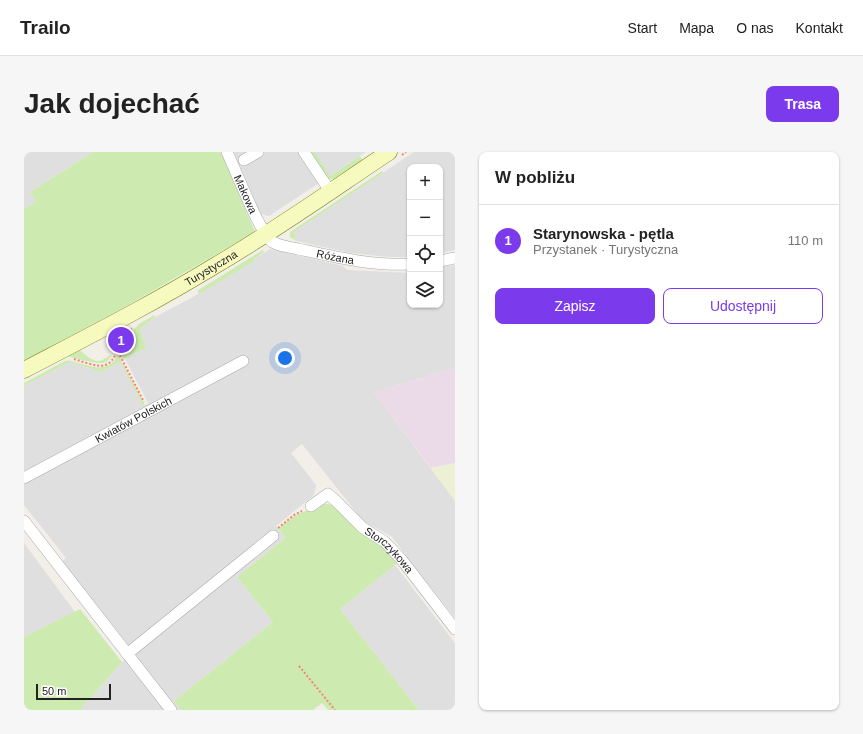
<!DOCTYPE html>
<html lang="pl">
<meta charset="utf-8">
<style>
:root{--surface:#fff;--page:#f6f6f6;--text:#222;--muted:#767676;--line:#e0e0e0;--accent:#7c3aed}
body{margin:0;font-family:Helvetica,sans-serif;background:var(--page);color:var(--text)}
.controls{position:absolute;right:12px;top:12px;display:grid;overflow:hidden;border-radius:8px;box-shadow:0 1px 3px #0004}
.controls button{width:36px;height:36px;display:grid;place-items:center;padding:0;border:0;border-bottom:1px solid var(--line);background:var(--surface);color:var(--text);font:20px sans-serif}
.scale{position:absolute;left:12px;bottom:10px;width:75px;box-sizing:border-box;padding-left:4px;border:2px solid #222;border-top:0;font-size:11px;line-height:14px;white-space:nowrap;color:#222;-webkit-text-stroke:3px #fff;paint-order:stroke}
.you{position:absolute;left:261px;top:206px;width:14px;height:14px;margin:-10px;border:3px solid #fff;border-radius:50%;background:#1a73e8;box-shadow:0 0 0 6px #1a73e833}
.badge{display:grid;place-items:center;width:26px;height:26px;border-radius:50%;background:var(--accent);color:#fff;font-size:13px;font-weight:700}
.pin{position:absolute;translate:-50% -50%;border:2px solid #fff;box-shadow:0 1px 4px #0006}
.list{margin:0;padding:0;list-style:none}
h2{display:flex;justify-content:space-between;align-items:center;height:52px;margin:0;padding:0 16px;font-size:17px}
h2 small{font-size:13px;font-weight:400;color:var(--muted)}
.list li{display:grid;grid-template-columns:26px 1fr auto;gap:12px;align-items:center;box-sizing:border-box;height:72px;padding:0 16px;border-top:1px solid var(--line)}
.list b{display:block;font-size:15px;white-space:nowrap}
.list p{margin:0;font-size:13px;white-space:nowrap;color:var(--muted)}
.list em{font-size:13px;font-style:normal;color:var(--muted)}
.actions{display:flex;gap:8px;padding:12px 16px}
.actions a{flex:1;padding:9px 0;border:1px solid var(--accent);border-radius:8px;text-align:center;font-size:14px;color:var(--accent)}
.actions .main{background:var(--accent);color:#fff}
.icon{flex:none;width:22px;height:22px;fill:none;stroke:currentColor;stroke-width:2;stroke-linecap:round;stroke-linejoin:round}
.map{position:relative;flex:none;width:431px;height:558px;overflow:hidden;border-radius:8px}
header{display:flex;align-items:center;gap:24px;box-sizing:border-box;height:56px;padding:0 20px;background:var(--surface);border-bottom:1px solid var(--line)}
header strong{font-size:19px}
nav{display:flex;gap:22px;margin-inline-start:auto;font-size:14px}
.intro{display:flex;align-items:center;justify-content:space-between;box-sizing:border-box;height:96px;padding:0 24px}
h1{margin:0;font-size:28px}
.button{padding:10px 18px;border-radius:8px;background:var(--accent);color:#fff;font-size:14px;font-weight:700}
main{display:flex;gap:24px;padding:0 24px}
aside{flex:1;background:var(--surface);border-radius:8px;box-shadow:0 1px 3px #0004}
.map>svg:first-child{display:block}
.residential{fill:#e0dfdf}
.industrial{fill:#ebdbe8}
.farmland{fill:#eef0d5}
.grass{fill:#cdebb0}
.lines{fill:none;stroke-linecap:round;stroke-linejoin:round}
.street-casing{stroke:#a9a9a9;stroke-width:12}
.secondary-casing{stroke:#707d05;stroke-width:17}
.path{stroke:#fa8072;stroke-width:2;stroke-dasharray:2 2;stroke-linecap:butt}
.street{stroke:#fff;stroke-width:11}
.secondary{stroke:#f7fabf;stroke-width:16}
.labels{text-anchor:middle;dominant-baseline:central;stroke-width:3;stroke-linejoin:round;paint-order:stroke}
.street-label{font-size:11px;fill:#222;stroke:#fff}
</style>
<header>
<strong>Trailo</strong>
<nav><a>Start</a><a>Mapa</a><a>O nas</a><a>Kontakt</a></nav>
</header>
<div class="intro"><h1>Jak dojechać</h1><a class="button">Trasa</a></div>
<main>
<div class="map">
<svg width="431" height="558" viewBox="0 0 431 558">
<rect width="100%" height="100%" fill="#f2efe9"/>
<path class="residential" d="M 0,0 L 69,0 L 6,40 L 12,50 L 0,56 Z
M 210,0 L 342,0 L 245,64 L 236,62 Z
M 390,0 L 431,0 L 431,98 L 416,101 L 416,15 L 386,15 L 386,105 L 365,105 L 327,101 L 272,89 L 270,80 Z
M 246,97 L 319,114 L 323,118 L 386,121 L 386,153 L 416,153 L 416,115 L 431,113 L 431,216 L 350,240 L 431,349 L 431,466 L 367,384 L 340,370 L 278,292 L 267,301 L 292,333 L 290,343 L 252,374 L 261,386 L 213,425 L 249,470 L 150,549 L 157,558 L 56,558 L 98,510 L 110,500 L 38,409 L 42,406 L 0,353 L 0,234 L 46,210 L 77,220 L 96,210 L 119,254 L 124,251 L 101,207 L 122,196 L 116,177 L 131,165 L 167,146 L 231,109 L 230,107 Z
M 0,391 L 51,460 L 0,485 Z
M 371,413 L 431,491 L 431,558 L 395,558 L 316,457 Z"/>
<path class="industrial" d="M 431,216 L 431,311 L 407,316 L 350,240 Z"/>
<path class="farmland" d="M 431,311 L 431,349 L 407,316 Z"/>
<path class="grass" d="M 69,0 L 197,0 L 231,80 L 99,156 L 0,209 L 0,56 L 12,50 L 6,40 Z
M 286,0 L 291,0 L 306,24 L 336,4 L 340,10 L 312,27 L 305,27 L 302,25 Z
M 358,19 L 359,21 L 270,80 L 272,89 L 266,85 L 266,80 Z
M 239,98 L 240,100 L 230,107 L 231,109 L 175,142 L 173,139 Z
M 130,163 L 131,165 L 116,177 L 122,196 L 99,208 L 96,201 L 109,178 L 115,172 Z
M 53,195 C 64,206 73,215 86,203 L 88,204 C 85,207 83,211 78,211 C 72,212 50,206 43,204 L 0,226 L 0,223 Z
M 94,203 L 121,253 L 119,254 L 96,210 L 77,220 L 46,210 L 0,234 L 0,231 L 41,209 C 46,208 49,209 54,211 C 72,215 83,221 94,203 Z
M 299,352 L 305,352 L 310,354 L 359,392 L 375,410 L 316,457 L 395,558 L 304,558 L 298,551 L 289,558 L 157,558 L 150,549 L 249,470 L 213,425 L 261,386 L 254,376 L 272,363 Z
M 56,457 L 98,510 L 56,558 L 0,558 L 0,485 Z"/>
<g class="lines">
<defs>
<g id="street">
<path id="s1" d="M 203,0 C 213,22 222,45 233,67 C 237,74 240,82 246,88 C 252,94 266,95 274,97 C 311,105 348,114 386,112"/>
<path d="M 280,0 L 306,39"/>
<path d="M 220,8 L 234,0"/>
<path d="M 416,109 L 431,106"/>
<path id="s2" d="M 0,326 L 219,209"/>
<path id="s3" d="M 287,354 L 304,342 L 312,349 L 339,376 L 361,390 L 378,408 L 431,477"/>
<path d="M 0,369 L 147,558"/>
<path d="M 103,502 L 249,384"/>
</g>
<g id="secondary">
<path id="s4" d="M 0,218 C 65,184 130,151 192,113 C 252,78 308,38 365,0"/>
</g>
</defs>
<use href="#street" class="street-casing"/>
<use href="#secondary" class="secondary-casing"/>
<path class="path" d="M 378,3 L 382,0
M 94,200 L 120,250
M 50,207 C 57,209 74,216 81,213 C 85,212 87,209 89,207 L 108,176
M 254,376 L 270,363 L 278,359
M 275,514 L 311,558"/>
<use href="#street" class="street"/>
<use href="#secondary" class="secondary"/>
</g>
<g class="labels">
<g class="street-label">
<text stroke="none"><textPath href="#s1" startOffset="46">Makowa</textPath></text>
<text stroke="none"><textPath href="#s1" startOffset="166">Różana</textPath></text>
<text stroke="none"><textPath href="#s4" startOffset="213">Turystyczna</textPath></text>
<text stroke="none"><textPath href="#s2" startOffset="124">Kwiatów Polskich</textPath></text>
<text stroke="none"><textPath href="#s3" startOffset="104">Storczykowa</textPath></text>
</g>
</g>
</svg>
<div class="controls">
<button>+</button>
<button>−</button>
<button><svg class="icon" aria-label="locate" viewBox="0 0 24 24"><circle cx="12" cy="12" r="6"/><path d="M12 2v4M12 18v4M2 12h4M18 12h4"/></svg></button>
<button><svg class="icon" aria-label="layers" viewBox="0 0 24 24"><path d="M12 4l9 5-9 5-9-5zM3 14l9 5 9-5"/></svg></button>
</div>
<div class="scale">50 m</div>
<div class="you"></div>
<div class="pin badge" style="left:97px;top:188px">1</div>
</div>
<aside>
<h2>W pobliżu<small></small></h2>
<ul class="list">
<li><span class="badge">1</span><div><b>Starynowska - pętla</b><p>Przystanek · Turystyczna</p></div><em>110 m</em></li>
</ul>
<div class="actions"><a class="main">Zapisz</a><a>Udostępnij</a></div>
</aside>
</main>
